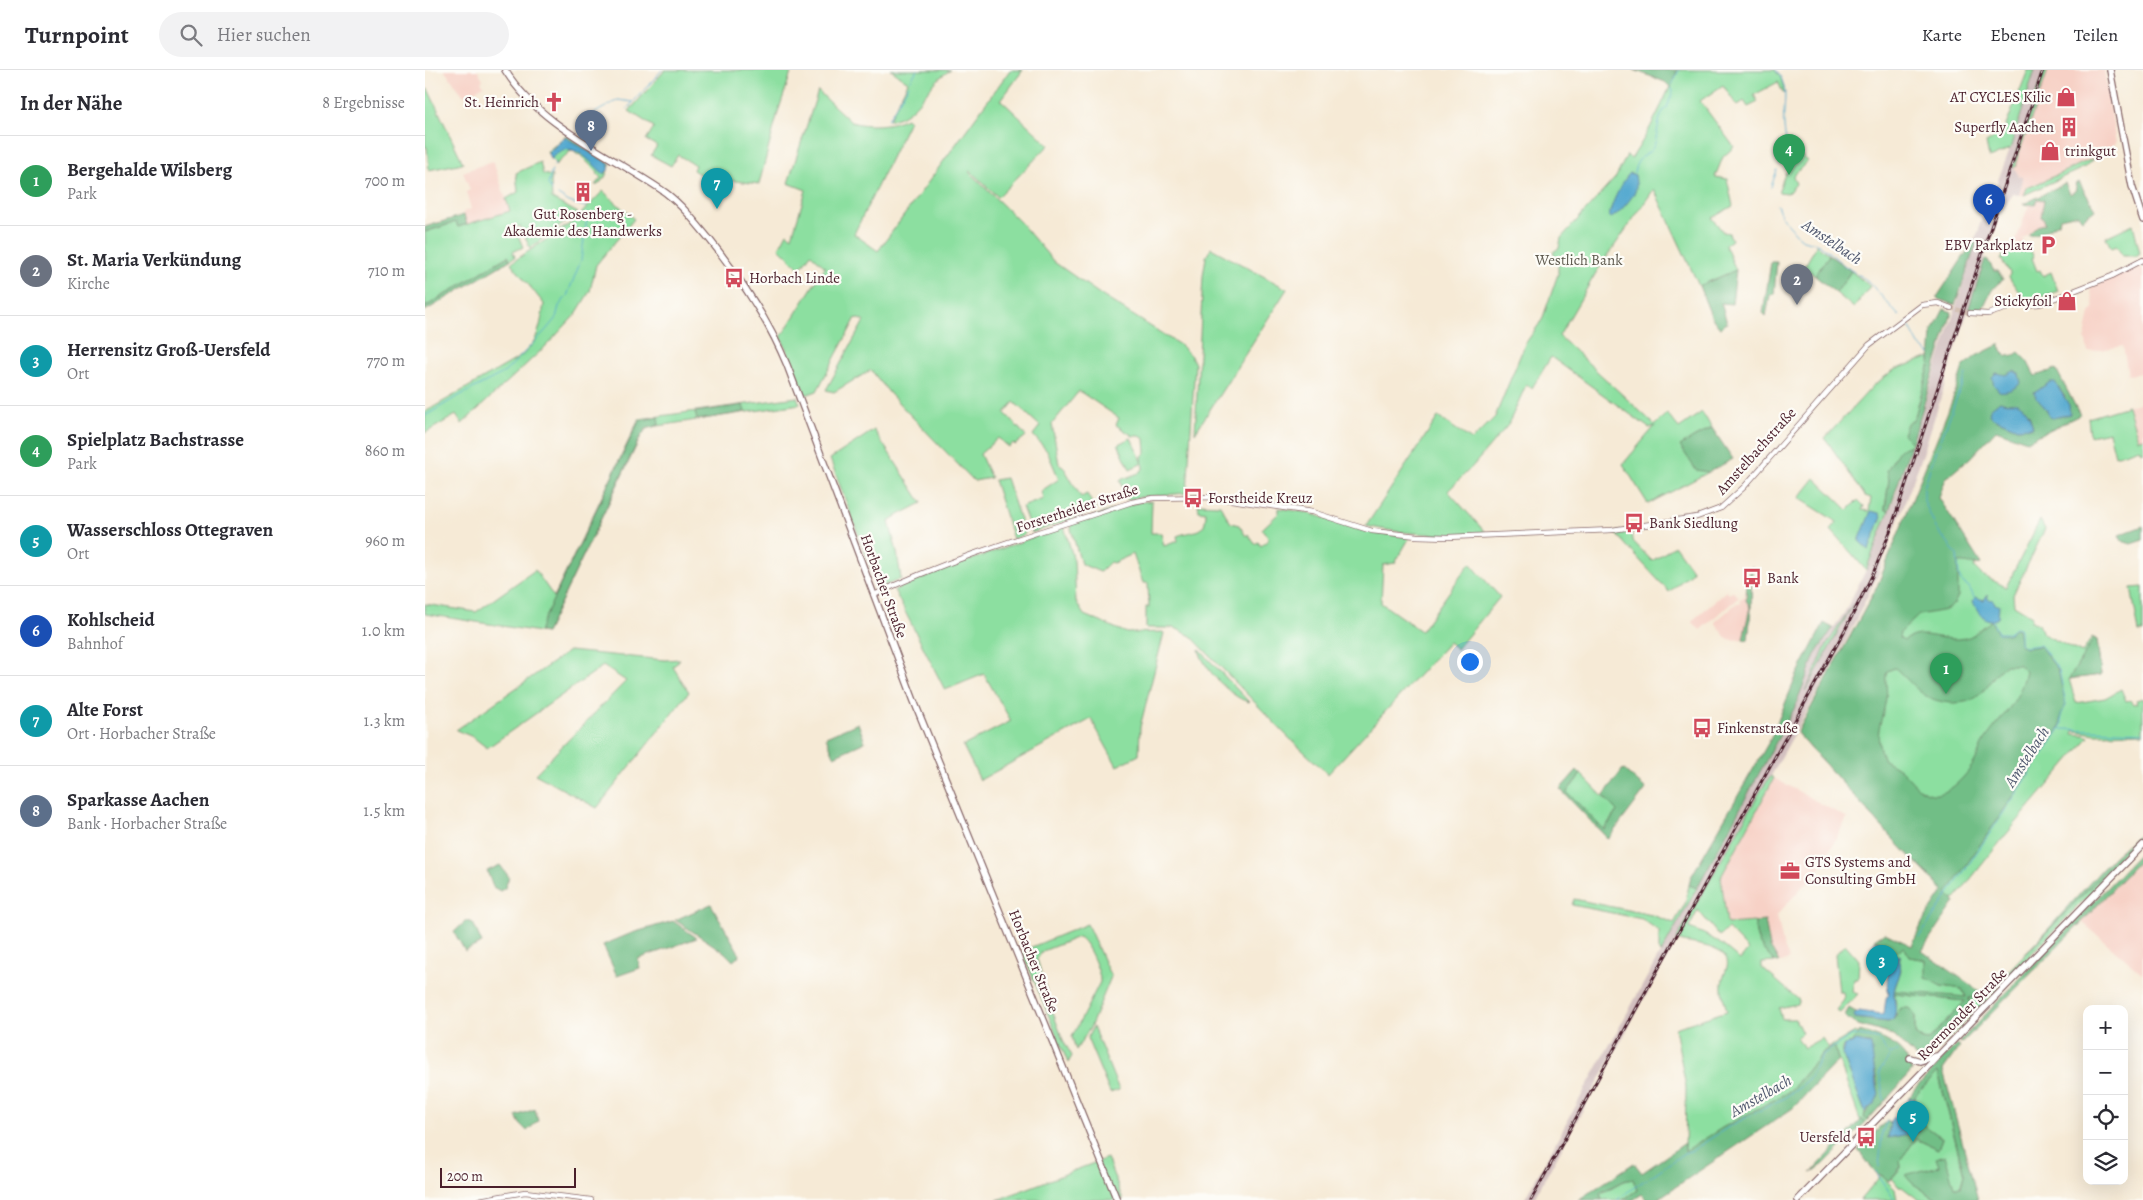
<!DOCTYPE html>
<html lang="de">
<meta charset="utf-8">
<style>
:root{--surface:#fff;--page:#f2f2f3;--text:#2b2b33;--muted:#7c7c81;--line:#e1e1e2;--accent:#d1495b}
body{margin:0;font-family:Alegreya,serif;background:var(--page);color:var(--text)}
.controls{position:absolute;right:15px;bottom:15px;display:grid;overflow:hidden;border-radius:10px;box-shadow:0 5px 20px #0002}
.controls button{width:45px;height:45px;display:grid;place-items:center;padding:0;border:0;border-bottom:1px solid var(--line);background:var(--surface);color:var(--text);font:25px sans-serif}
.scale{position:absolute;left:15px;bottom:12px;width:136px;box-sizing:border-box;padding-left:5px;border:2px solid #4a1f2b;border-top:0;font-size:14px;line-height:18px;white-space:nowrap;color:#4a1f2b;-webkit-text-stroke:4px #fdfcf7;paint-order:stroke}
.you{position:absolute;left:1044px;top:591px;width:18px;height:18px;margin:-12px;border:4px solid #fff;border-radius:50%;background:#1a73e8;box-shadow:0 0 0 8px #1a73e833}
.badge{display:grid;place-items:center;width:32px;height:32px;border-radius:50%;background:var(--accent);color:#fff;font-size:16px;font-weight:700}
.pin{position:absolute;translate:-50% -41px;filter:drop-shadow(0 1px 2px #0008)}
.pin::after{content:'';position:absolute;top:26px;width:18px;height:15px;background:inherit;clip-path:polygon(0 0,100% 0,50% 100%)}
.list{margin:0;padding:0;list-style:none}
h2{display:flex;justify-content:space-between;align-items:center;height:65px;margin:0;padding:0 20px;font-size:21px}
h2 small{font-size:16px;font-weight:400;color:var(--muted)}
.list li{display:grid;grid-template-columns:32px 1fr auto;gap:15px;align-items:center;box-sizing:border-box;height:90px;padding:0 20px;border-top:1px solid var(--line)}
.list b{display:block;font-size:19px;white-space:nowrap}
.list p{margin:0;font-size:16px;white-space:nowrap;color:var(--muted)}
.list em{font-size:16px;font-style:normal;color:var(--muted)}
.icon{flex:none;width:28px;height:28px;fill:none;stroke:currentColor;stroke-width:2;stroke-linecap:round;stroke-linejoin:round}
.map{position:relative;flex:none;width:1718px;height:1130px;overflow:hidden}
header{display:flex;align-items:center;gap:30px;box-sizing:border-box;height:70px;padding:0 25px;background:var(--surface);border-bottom:1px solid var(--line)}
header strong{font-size:24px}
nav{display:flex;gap:28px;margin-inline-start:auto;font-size:18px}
.search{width:350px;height:45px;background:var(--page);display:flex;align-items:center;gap:12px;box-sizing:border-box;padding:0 18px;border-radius:28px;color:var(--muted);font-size:19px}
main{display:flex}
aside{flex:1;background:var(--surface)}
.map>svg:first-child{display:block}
.built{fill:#f7d1c6}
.industrial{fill:#d2bfbf}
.green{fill:#8cdfa0;stroke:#6b7f66;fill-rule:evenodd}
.forest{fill:#71be86;stroke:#5e6e58;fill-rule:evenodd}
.water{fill:#53a8cf;stroke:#4e647d}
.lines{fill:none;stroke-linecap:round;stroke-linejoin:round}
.stream{stroke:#53a8cf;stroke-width:1}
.minor-tunnel{stroke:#d4c1b4;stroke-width:4.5;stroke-dasharray:4.5 2;stroke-linecap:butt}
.minor-casing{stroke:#866667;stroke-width:6}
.major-casing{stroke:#866667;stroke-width:8}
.minor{stroke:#fff;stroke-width:4.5}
.major{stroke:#fff;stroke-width:5.5}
.rail-casing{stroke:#4a1f2b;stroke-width:3}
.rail{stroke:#fdfcf7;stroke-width:1;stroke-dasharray:4;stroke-linecap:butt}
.labels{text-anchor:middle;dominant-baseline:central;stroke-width:4.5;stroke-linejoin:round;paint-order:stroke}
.poi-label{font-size:15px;fill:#4a1f2b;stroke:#fdfcf7;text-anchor:start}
.park-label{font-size:15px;fill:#5e594e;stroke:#fdfcf7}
.street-label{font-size:15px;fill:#4a1f2b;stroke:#fdfcf7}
.water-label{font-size:16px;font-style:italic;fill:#4e566d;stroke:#fdfcf7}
</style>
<header>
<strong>Turnpoint</strong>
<div class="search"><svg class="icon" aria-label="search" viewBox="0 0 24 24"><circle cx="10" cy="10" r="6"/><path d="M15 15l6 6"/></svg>Hier suchen</div>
<nav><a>Karte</a><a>Ebenen</a><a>Teilen</a></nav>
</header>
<main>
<aside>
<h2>In der Nähe<small>8 Ergebnisse</small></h2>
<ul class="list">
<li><span class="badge" style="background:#2e9e5b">1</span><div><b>Bergehalde Wilsberg</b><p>Park</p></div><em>700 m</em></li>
<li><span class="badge" style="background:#6b7280">2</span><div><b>St. Maria Verkündung</b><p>Kirche</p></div><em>710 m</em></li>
<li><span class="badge" style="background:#0f9aa8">3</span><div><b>Herrensitz Groß-Uersfeld</b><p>Ort</p></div><em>770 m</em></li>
<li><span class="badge" style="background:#2e9e5b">4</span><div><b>Spielplatz Bachstrasse</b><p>Park</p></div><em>860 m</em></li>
<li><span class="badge" style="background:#0f9aa8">5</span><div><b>Wasserschloss Ottegraven</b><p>Ort</p></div><em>960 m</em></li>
<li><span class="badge" style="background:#1a4fb4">6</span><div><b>Kohlscheid</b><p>Bahnhof</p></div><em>1.0 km</em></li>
<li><span class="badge" style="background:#0f9aa8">7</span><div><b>Alte Forst</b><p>Ort · Horbacher Straße</p></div><em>1.3 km</em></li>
<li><span class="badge" style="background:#5c6f8a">8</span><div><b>Sparkasse Aachen</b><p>Bank · Horbacher Straße</p></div><em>1.5 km</em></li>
</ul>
</aside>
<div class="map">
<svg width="1718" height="1130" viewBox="0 0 1718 1130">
<rect width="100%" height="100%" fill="#fdfcf7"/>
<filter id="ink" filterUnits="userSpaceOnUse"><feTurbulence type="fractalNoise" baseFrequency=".02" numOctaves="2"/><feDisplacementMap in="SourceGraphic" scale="10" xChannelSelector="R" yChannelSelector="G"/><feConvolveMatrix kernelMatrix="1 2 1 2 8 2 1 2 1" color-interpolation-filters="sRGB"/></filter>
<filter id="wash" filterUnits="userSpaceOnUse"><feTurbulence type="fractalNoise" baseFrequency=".0096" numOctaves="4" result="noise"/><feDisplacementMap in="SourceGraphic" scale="20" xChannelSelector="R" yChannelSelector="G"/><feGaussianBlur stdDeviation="1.12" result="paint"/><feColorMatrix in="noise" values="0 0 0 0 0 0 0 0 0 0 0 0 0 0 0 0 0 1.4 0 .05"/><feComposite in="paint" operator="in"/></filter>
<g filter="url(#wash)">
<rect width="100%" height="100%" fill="#f6ead6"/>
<path class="built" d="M 19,0 L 52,0 L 58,10 L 56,12 L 59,16 L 39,26 Z
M 1623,0 L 1679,0 L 1691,73 L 1687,75 L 1688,78 L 1673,87 L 1605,117 L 1603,116 L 1599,125 L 1594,125 L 1598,109 L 1594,107 L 1589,97 L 1592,96 L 1591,93 Z
M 68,91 L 85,141 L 42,154 L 38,142 L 46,139 L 41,122 L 45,120 L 38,102 Z
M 1612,129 L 1619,130 L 1616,147 L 1619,149 L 1620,154 L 1612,156 L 1597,169 L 1604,178 L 1600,182 L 1595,182 L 1589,175 L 1604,135 L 1610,135 Z
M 1714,197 L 1718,201 L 1718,303 L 1703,305 L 1698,276 L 1663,282 L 1660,267 L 1665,243 L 1669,239 L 1665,217 Z
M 1718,332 L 1718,368 L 1713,369 L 1703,336 Z
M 1322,512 L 1321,530 L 1325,537 L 1318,569 L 1308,570 L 1301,568 L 1290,552 L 1312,533 L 1316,533 L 1314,530 L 1320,526 Z
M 1301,521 L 1304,524 L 1307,521 L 1314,527 L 1275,560 L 1267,551 Z
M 1349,708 L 1422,748 L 1388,811 L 1379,815 L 1352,845 L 1358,874 L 1364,888 L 1362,891 L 1354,892 L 1345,877 L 1340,851 L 1302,854 L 1296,807 Z
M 1718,786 L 1718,904 L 1657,852 Z"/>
<path class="industrial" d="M 1610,0 L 1619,0 L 1588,97 L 1589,97 L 1594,107 L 1597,106 L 1598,109 L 1594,125 L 1588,124 L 1572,148 L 1498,384 L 1453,505 L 1420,572 L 1346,706 L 1336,720 L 1296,790 L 1108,1130 L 1099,1130 L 1354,668 L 1369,639 L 1390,584 L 1419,543 L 1441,500 L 1469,430 L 1551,174 L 1549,171 L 1554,161 L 1554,156 L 1565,123 L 1568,123 L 1585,79 Z"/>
<path class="green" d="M 240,0 L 367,0 L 353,42 L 334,114 L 279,107 L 268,100 L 270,95 L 253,85 L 246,96 L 226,85 L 232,76 L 221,70 L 229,57 L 204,41 Z
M 466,0 L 526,0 C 502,12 493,47 464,50 L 483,12 Z
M 585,0 L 598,0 L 576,30 L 624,75 L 573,127 L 545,101 L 544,102 L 595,152 L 629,192 L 679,227 L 755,275 L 766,286 L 770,294 L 762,423 L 717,427 L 702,430 L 695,410 L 714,403 L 718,399 L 717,386 L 721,383 L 720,369 L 715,366 L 708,366 L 691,355 L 694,348 L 654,321 L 627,354 L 634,394 L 638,396 L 656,427 L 662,424 L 671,440 L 607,463 L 597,437 L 618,429 L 616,421 L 634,409 L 622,381 L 608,365 L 615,356 L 589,332 L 580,343 L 601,366 L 590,375 L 588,373 L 584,377 L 573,368 L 555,384 L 566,408 L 549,411 L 466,325 L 446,300 L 409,322 L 401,320 L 439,251 L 431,248 L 392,321 L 381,325 L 356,267 L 400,197 L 386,184 L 375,199 L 354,178 L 362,163 L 367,167 L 381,120 L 363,113 L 393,21 L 426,52 C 442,57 467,56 481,48 L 484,51 L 429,164 L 453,181 Z
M 1252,0 L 1350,0 L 1356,8 L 1360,23 L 1358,23 L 1353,12 L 1329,25 L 1333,32 L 1323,37 L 1319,31 L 1312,36 L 1298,15 L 1275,31 L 1309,77 L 1298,87 L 1290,107 L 1302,109 L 1308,136 L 1287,148 L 1298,162 L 1304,163 L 1307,170 L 1300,175 L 1311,200 L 1274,216 L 1229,119 L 1172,201 L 1134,266 L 1230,355 L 1242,343 L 1254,358 L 1277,342 L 1287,358 L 1268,368 L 1271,399 L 1284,402 L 1223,434 L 1198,394 L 1230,356 L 1224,358 L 1126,287 L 1107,318 L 1101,315 L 1083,355 L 1047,397 L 1023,421 L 1061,463 C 1021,466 981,465 941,456 L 1013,347 L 1047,370 L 1070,347 L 1100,274 L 1117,250 L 1133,204 L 1133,195 L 1128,182 L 1134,178 L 1136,168 L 1191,107 L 1202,85 L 1206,89 C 1225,61 1239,31 1252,0 Z
M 1603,0 L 1610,0 L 1585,79 L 1564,88 L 1561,73 L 1578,63 Z
M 1619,0 L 1623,0 L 1591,92 L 1592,96 L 1587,98 Z
M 3,19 L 38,93 L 4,100 L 2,77 L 0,77 L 0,21 Z
M 141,65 L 186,94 L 180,107 L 173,115 L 170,115 L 176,108 L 172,104 L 173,103 L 154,84 L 153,85 L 147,80 L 129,96 L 131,93 L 125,88 L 122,82 Z
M 1377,86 L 1383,91 L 1368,106 L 1371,114 L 1363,123 L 1353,122 L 1360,104 Z
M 1669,88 L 1660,97 L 1599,125 L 1603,116 L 1605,117 Z
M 115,92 L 118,104 L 127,106 L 126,113 L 127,129 L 153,143 L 105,178 L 95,156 L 90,158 L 98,177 L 88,182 L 90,187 L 85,190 L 83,186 L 0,237 L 0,162 L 31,152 L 33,157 L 85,141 L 81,129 L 93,122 L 91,103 Z
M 178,121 L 209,149 L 171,195 L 165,221 L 151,244 L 122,275 L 37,354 L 31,345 L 0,363 L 0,342 L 95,287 C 114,271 115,257 119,234 L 86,193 L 149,151 Z
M 1708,154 L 1715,183 L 1711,186 L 1698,186 L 1691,176 L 1686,178 L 1681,167 Z
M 1392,175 L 1404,185 L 1390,206 L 1379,197 Z
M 1589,175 L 1595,182 L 1598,180 L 1600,182 L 1604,178 L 1609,187 L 1607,188 L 1612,201 L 1615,200 L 1618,206 L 1626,202 L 1633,221 C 1603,232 1602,236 1584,207 L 1585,203 L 1576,189 L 1580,182 Z
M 786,178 L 862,219 L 770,363 L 778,206 L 781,187 Z
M 1426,201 L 1445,216 L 1429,238 L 1411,223 Z
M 1505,287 L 1505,294 L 1489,350 L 1478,364 L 1487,373 L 1486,375 L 1474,381 L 1464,409 L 1460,439 L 1464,441 L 1441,500 L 1406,460 L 1412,452 L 1374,428 L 1390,408 L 1423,440 L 1433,430 L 1439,436 L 1437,440 L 1444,441 L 1446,428 L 1440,426 L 1400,368 L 1448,316 L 1469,300 Z
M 372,327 L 375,334 L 220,358 L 121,563 L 0,544 L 0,534 L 51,542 L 110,500 L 129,527 L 214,349 Z
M 1703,336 L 1713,369 L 1718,368 L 1718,381 L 1716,382 L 1714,378 L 1690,386 L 1684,362 L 1665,366 L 1663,348 Z
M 449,360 L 497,433 L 466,449 L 464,452 L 472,482 L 476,509 L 459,516 L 451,512 L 405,389 Z
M 706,368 L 718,393 L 705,399 L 693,374 Z
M 581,408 L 600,464 L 588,469 L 569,410 Z
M 727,431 L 726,463 L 736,463 L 739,476 L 753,471 L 752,466 C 770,459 781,465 781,442 L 774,441 L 773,434 L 795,435 L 806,453 L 814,455 L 821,466 L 823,464 L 830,474 L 833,472 L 836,476 L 844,469 L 837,459 L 854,443 L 854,438 L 884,443 L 936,460 L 985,467 L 970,493 L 958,495 L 956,533 L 996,561 L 1045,493 L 1075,527 L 1032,579 L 1024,572 L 903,704 L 863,667 L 766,566 L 750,558 L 721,558 L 721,537 L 724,537 L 723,513 L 718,513 L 708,484 L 688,493 L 685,492 L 675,502 L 656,494 L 646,459 L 647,453 L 713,432 Z
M 1483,442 L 1556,494 L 1550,495 L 1549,497 L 1557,505 L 1581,517 L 1615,450 L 1620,459 L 1588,525 L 1589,535 L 1607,546 L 1606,551 L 1614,554 L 1618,564 L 1657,583 L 1667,567 L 1672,570 L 1676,605 L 1644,609 L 1651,633 L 1680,628 L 1696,619 L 1701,631 L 1705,630 L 1708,634 L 1712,633 L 1711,630 L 1718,628 L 1718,663 L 1671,664 L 1649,661 L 1648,664 L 1659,665 L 1664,667 L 1579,767 L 1528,831 L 1471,772 L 1372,663 L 1451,519 Z
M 639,456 L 649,491 L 651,532 L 659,545 L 702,563 L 738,562 L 739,563 L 715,657 L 714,685 L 692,696 L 666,649 L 555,710 L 538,676 L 586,651 L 559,604 L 520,620 L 469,520 L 515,501 Z
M 1206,460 L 1207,470 L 1227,491 L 1250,476 L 1268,501 L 1244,522 L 1189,462 Z
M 1718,517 L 1718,562 L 1714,562 L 1706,518 Z
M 1428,534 L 1381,621 L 1401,576 Z
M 774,579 L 824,632 C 806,628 777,597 774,579 Z
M 144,581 L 240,590 L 255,589 L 248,597 L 264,622 L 172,738 L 110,704 L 201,611 L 178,596 L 62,678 L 48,667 L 31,660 Z
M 1156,704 L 1192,741 L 1178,760 L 1142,722 Z
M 1346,706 L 1349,708 L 1296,807 L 1302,854 L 1330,852 C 1330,870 1336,879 1350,892 L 1337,893 L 1337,898 L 1374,930 L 1372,934 L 1354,938 L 1357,949 L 1370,949 L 1377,963 L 1372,967 L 1379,978 L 1397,968 L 1403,978 L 1430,962 L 1432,964 L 1427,972 L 1417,978 L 1417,983 L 1440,1042 L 1439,1047 L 1442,1051 L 1440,1053 L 1437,1049 L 1435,1050 L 1409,977 L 1400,980 L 1365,1021 L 1297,1058 L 1260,1082 L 1261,1017 L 1250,958 L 1302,941 C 1300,933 1296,922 1297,914 C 1299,899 1312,889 1289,879 C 1277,874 1264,874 1251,870 L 1336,720 ZM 1273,840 L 1294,866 L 1303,859 L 1323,880 L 1315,890 C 1299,875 1285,865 1264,858 Z
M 1686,795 L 1689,797 L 1684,804 L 1512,981 L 1501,988 L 1494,988 L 1499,986 L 1544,931 L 1544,928 L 1555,928 L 1560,925 Z
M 1264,815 L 1272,818 L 1236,883 L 1234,882 L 1234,861 L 1217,849 L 1147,835 L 1149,829 L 1227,845 L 1249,853 L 1260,834 Z
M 662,854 L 686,907 L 665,958 L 651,980 L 647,967 L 675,912 C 676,902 662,870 653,867 L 618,881 L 612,889 L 628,943 L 638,970 L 647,986 L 643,993 L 597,881 Z
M 1420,874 L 1434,890 L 1433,909 L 1429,909 L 1427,922 L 1433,924 L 1415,943 L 1411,940 L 1419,930 L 1418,922 L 1414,922 L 1410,885 Z
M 1479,877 L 1485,887 L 1501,890 L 1516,916 L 1537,919 L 1541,928 L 1469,921 L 1476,900 L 1474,888 L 1476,887 L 1468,884 Z
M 1469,924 L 1541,931 L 1504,970 L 1497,969 L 1490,964 L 1490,945 L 1476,938 L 1470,946 L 1471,934 Z
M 668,957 L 694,1020 L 685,1023 L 662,968 Z
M 1513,1002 L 1539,1105 L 1535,1117 L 1529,1117 L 1514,1096 L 1487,1113 L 1513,1130 L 1494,1130 L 1477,1117 L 1474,1117 L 1467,1108 L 1476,1098 L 1475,1090 L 1491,1069 L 1513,1079 L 1517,1068 L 1492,1050 L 1490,1026 Z
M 682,1088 L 698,1130 L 572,1130 Z
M 1456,1105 L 1470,1119 L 1472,1130 L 1435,1130 Z
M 1208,1109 L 1212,1120 L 1198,1130 L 1177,1130 L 1175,1124 L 1198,1111 Z"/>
<path class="forest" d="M 1209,0 L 1252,0 L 1246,18 L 1240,12 Z
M 1654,112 L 1670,139 L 1657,149 L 1653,144 L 1635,148 L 1634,153 C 1625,157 1612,168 1603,165 L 1612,156 L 1620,154 L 1619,149 L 1616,147 L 1619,130 L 1612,129 L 1610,135 L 1599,134 L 1640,113 L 1645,124 L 1652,120 L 1650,114 Z
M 39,145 L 42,154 L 33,157 L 31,152 L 0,162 L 0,157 Z
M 1549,171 L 1551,174 L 1530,235 L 1513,229 L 1512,227 Z
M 1404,185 L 1426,201 L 1411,223 L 1390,206 Z
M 83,186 L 85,190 L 0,241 L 0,237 Z
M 1560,189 L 1564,192 L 1569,201 L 1573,201 L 1578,210 C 1563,219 1564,230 1555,242 L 1543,240 Z
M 1346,192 L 1352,192 L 1349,224 L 1345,225 L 1341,246 L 1338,243 Z
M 1311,200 L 1307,234 L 1296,233 L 1302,253 L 1295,258 L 1287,248 L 1274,216 Z
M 1519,239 L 1527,242 L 1487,373 L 1478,364 L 1482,353 L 1489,350 L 1505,294 L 1507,262 Z
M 1575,274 L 1575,277 L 1582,287 L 1585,285 L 1587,287 L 1594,282 L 1601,289 L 1610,306 L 1631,299 L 1655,345 L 1602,371 L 1571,360 L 1545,388 L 1521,408 L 1514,428 L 1556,494 C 1548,496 1541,492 1533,493 L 1533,526 L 1529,534 L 1521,540 L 1494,545 L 1475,563 L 1474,568 L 1479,571 C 1498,556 1520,575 1544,567 C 1551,564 1560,555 1566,551 L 1573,563 L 1583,564 L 1590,558 L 1593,558 L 1596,576 L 1601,578 L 1615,576 L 1633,600 L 1641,635 L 1636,645 L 1636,654 L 1633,661 L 1522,823 L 1530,832 L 1497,881 L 1560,925 L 1555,928 L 1544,928 L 1544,931 L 1547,933 L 1546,942 L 1512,976 L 1494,988 L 1491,987 L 1468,965 L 1433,955 L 1422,949 L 1420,945 L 1424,938 L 1431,942 L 1430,948 L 1463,952 L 1468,950 L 1476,938 L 1484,938 L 1490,945 L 1490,964 L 1497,969 L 1504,970 L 1540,931 L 1469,924 L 1469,921 L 1541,927 L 1537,919 L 1516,916 L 1501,908 L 1501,890 L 1485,887 L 1479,877 L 1468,884 L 1456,871 L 1449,870 L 1460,863 L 1487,876 L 1497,853 L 1519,820 L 1471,772 L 1372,663 L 1451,519 L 1527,331 L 1538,297 L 1551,286 ZM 1630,313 L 1640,327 L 1624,347 C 1623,338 1615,332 1610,326 ZM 1575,331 L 1604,345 L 1608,357 L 1592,358 L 1566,347 ZM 1581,595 L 1595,595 L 1601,602 C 1593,634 1577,645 1560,670 C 1555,676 1554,684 1550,691 C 1543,704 1523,727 1507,724 C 1492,721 1487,710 1477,701 C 1472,696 1464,693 1458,689 C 1448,660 1457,655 1461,628 C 1463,619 1459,609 1462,601 L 1470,598 C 1480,606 1488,617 1498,624 C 1512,634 1540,637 1553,626 C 1565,616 1567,604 1581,595 Z
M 318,335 L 320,342 L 272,350 L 270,342 Z
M 233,347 L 234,355 L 221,359 L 214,369 L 121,563 L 114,562 L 117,553 L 213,353 L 217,350 Z
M 1287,358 L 1308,389 L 1284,402 L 1271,400 L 1255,376 L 1268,368 Z
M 1486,375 L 1464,441 L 1460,439 L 1464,409 L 1462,400 L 1474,380 Z
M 1718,456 L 1718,470 L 1706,474 L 1697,471 L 1694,465 Z
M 1327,496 L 1326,540 L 1323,570 L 1318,569 L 1325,537 L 1321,530 L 1322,512 Z
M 1399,553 L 1408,558 L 1390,585 L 1369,639 L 1272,818 L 1264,815 L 1266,807 L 1345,670 L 1371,607 Z
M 1669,568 L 1672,570 L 1676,605 L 1644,609 Z
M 433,653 L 440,672 L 409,686 L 401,667 Z
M 1198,699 L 1221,719 L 1183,769 L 1135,719 L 1152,700 L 1156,704 L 1142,722 L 1179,760 L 1192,741 L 1178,726 Z
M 1713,765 L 1715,767 L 1700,781 L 1599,886 L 1688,787 Z
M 1718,780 L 1718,786 L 1657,852 L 1537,973 L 1534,972 Z
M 75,795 L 84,807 L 80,818 L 75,821 L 68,817 L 62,801 Z
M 286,834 L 313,881 L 314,886 L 308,891 L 299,882 L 250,850 Z
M 41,851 L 48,853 L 57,873 L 40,881 L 29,862 Z
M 248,851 L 272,868 L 213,889 L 215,898 L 192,906 L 178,875 L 207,863 Z
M 1340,851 L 1345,877 L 1354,892 L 1350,892 C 1336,879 1330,870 1330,852 Z
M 1434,961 C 1456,967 1480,975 1487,1001 L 1442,1051 L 1439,1047 C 1441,1039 1450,1036 1452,1028 C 1456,1017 1445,987 1445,973 L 1427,972 Z
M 1532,974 L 1535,976 L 1518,1000 L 1553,1130 L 1513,1130 L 1487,1113 L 1480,1105 L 1514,1096 L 1511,1088 L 1520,1085 L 1529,1117 L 1536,1117 L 1539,1104 L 1513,1002 L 1490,1026 L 1492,1050 L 1517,1068 L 1513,1079 L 1491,1069 L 1475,1090 L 1476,1097 L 1464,1111 L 1456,1105 L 1452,1104 L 1433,1080 L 1462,1050 L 1465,1052 L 1463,1068 L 1494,1062 L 1495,1058 L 1492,1053 L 1490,1029 L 1485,1028 L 1488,1021 Z
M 1410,977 L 1413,990 L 1368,1038 L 1231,1130 L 1222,1130 L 1217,1124 L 1208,1130 L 1198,1130 L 1212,1120 L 1208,1109 L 1198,1111 L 1175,1123 L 1177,1130 L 1153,1130 L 1209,1093 L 1217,1103 L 1260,1073 L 1260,1081 L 1297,1058 L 1365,1021 L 1400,980 Z
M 110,1039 L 113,1051 L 102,1061 L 95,1054 L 91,1046 Z
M 1437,1049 L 1440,1053 L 1399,1094 L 1386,1103 Z"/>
<path class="water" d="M 140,67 L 184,94 L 184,99 L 179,104 C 162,90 146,66 126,89 L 123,83 Z
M 1205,103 L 1210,105 C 1211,111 1212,116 1210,122 C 1207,128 1191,148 1185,148 C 1182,141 1198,109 1205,103 Z
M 1589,301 L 1594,304 L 1596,313 C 1591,318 1581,323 1574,321 L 1569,315 L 1567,307 L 1571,303 L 1581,305 Z
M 1625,312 L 1630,312 L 1644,335 L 1645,344 L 1628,348 L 1624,347 C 1623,337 1612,332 1609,323 Z
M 1575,331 C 1582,334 1586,332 1592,333 C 1602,337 1605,348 1608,357 L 1592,358 L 1566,347 L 1564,344 L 1565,339 Z
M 1446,441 L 1455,443 L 1457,446 L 1444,480 L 1434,471 Z
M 1562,525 L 1563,529 L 1568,530 L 1571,535 L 1574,535 L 1573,548 C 1562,556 1552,541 1548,532 L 1550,527 L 1559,530 Z
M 1456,871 L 1468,884 L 1476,886 L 1474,888 C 1479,905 1470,910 1469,923 C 1469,933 1473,940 1468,950 L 1463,952 L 1430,948 L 1429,945 L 1433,941 L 1457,944 L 1459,943 L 1461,928 L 1464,923 L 1462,916 L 1463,896 L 1448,883 L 1446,877 L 1449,872 Z
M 1431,971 L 1446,974 L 1451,1013 L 1454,1024 L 1450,1033 L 1440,1042 L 1417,983 L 1419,976 Z
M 1485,1028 L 1490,1029 L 1492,1053 L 1495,1058 L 1494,1062 L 1463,1068 L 1465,1052 Z"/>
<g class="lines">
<path class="stream" d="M 1351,0 C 1366,19 1357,35 1359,56 C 1359,65 1363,74 1363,83 L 1355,94
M 486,10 L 492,0
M 202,39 L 237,0
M 168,44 L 193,30 L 208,32
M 463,49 L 484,15
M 127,88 L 130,94 L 128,96
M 1209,103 C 1212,82 1225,88 1230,73 C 1233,63 1233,42 1242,38 L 1248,21 L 1246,17 L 1254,0
M 1346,117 L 1352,100
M 127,121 L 123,115 L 127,100
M 133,125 L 144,132 L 161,137
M 1352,135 L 1357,147 L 1373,166 L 1378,170 L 1394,174 L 1420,196 L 1443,211 L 1474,246
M 1482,252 L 1494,275 L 1505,284
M 1541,304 L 1505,398 L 1499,418 L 1499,431 L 1511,458 L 1532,485 L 1534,506 L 1536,511 L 1544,517 L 1549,527
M 0,346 L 30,328 L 80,302 L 121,260 L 131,248 L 134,236 L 142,226 L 156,190 L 163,141
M 1636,659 L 1718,662
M 1494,868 L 1633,662 L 1637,654 L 1636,645 L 1641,635 L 1634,600 L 1615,575 L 1599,577 L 1595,573 L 1595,560 L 1594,558 L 1590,557 L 1583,563 L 1573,563 L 1567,550
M 1459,1030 L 1454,1001 L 1466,986
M 1454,1097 L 1457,1063 L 1462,1050
M 1452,1101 L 1454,1107 L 1470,1130
M 1225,1107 L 1259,1083 L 1268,1080 L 1305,1056 L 1359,1028 L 1374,1018 L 1384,1009 L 1397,985 L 1427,965 L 1453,969 L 1463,984 L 1472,982
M 1192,1130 C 1202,1122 1212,1115 1222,1109"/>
</g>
</g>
<g filter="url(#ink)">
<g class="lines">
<path class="minor-tunnel" d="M 1526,238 L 1545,243"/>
<defs>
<path id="minor" d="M 1545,243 L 1563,244 L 1593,235 L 1615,234 L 1687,206 L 1718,190
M 449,525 C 529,486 622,460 707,432 L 728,428 L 786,427 L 887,442 L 947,461 L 992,466 L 1023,467 L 1187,460 L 1272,447 L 1296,438 L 1319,417 L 1444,275 L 1497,235 L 1513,233 L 1526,238
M 54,1130 L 100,1122 L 166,1130"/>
<path id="major" d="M 80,0 C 115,57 187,85 241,123 C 258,136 271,153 285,170 C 316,209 343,249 362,295 L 489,631 L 692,1130
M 1685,0 L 1707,116 L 1718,150
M 1485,988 L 1495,991 L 1511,986
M 1373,1130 L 1718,775"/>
</defs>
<use href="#minor" class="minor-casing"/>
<use href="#major" class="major-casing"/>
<use href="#minor" class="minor"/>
<use href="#major" class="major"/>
<defs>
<path id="rail" d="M 1106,1130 L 1421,558 L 1447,506 L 1465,462 L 1618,0"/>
</defs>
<use href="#rail" class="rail-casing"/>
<use href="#rail" class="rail"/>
</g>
</g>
<defs>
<symbol id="shop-bare" viewBox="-9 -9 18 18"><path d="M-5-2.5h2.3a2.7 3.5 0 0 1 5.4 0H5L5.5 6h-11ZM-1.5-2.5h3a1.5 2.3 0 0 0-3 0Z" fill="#d1495b" stroke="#fdfcf7" stroke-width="2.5" paint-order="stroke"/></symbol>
<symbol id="church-bare" viewBox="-9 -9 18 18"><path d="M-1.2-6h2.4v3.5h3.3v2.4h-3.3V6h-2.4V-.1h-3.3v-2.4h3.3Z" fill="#d1495b" stroke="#fdfcf7" stroke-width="2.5" paint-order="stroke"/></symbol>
<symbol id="building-bare" viewBox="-9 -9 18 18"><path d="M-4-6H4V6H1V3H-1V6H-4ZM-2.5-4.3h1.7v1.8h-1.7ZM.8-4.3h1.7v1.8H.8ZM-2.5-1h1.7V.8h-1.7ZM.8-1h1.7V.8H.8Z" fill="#d1495b" stroke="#fdfcf7" stroke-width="2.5" paint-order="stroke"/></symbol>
<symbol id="parking-bare" viewBox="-9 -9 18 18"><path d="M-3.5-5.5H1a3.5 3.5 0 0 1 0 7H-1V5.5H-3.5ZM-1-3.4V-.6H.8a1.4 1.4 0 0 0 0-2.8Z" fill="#d1495b" stroke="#fdfcf7" stroke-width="2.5" paint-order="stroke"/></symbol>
<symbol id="bus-bare" viewBox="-9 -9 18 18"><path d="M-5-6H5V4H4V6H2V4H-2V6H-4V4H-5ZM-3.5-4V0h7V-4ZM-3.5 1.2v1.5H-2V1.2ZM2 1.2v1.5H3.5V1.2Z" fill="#d1495b" stroke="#fdfcf7" stroke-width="2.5" paint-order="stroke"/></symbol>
<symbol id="office-bare" viewBox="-9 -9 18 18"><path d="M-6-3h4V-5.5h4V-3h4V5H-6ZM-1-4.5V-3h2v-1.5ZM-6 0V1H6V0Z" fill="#d1495b" stroke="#fdfcf7" stroke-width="2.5" paint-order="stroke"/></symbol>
</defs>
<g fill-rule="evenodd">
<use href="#shop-bare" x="1627" y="13" width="28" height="28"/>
<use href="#church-bare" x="115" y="18" width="28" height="28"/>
<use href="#building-bare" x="1630" y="43" width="28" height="28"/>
<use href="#shop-bare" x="1611" y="67" width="28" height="28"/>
<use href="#building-bare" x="144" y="108" width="28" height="28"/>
<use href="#parking-bare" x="1609" y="161" width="28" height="28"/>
<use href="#bus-bare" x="295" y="194" width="28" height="28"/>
<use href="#shop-bare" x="1628" y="217" width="28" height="28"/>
<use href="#bus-bare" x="754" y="414" width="28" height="28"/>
<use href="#bus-bare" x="1195" y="439" width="28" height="28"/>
<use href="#bus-bare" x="1313" y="494" width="28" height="28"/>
<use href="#bus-bare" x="1263" y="644" width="28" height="28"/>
<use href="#office-bare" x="1351" y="787" width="28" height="28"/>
<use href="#bus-bare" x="1427" y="1053" width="28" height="28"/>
</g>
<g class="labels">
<g class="poi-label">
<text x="1626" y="27" text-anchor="end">AT CYCLES Kilic</text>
<text x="114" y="32" text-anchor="end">St. Heinrich</text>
<text x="1629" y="57" text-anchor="end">Superfly Aachen</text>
<text x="1640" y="81">trinkgut</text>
<text x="158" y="144" text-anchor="middle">Gut Rosenberg -<tspan x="158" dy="17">Akademie des Handwerks</tspan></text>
<text x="1608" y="175" text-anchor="end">EBV Parkplatz</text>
<text x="324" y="208">Horbach Linde</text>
<text x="1627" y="231" text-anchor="end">Stickyfoil</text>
<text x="783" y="428">Forstheide Kreuz</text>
<text x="1224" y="453">Bank Siedlung</text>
<text x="1342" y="508">Bank</text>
<text x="1292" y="658">Finkenstraße</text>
<text x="1380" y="792">GTS Systems and<tspan x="1380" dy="17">Consulting GmbH</tspan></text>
<text x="1426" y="1067" text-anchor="end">Uersfeld</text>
</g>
<g class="park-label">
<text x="1154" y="190">Westlich Bank</text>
</g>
<g class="street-label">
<text transform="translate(1331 381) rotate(-48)">Amstelbachstraße</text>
<text transform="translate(652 438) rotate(-18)">Forsterheider Straße</text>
<text transform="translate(459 516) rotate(70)">Horbacher Straße</text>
<text transform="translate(609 891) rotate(68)">Horbacher Straße</text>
<text transform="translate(1537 944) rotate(-46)">Roermonder Straße</text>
</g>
<g class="water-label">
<text transform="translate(1407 172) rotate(34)">Amstelbach</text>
<text transform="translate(1602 687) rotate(-57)">Amstelbach</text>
<text transform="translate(1336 1026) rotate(-30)">Amstelbach</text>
</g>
</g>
</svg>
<div class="controls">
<button>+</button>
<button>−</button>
<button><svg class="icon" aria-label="locate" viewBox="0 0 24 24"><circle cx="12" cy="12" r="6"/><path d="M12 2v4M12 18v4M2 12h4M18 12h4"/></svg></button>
<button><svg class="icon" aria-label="layers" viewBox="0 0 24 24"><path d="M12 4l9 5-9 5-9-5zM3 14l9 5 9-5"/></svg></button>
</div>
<div class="scale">200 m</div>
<div class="you"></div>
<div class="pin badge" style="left:1521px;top:624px;background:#2e9e5b">1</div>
<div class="pin badge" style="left:1372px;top:235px;background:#6b7280">2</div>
<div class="pin badge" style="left:1457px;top:916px;background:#0f9aa8">3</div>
<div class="pin badge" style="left:1364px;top:105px;background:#2e9e5b">4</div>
<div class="pin badge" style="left:1488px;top:1072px;background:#0f9aa8">5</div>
<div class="pin badge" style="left:1564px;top:155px;background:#1a4fb4">6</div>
<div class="pin badge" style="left:292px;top:139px;background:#0f9aa8">7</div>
<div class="pin badge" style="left:166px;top:81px;background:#5c6f8a">8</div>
</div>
</main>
